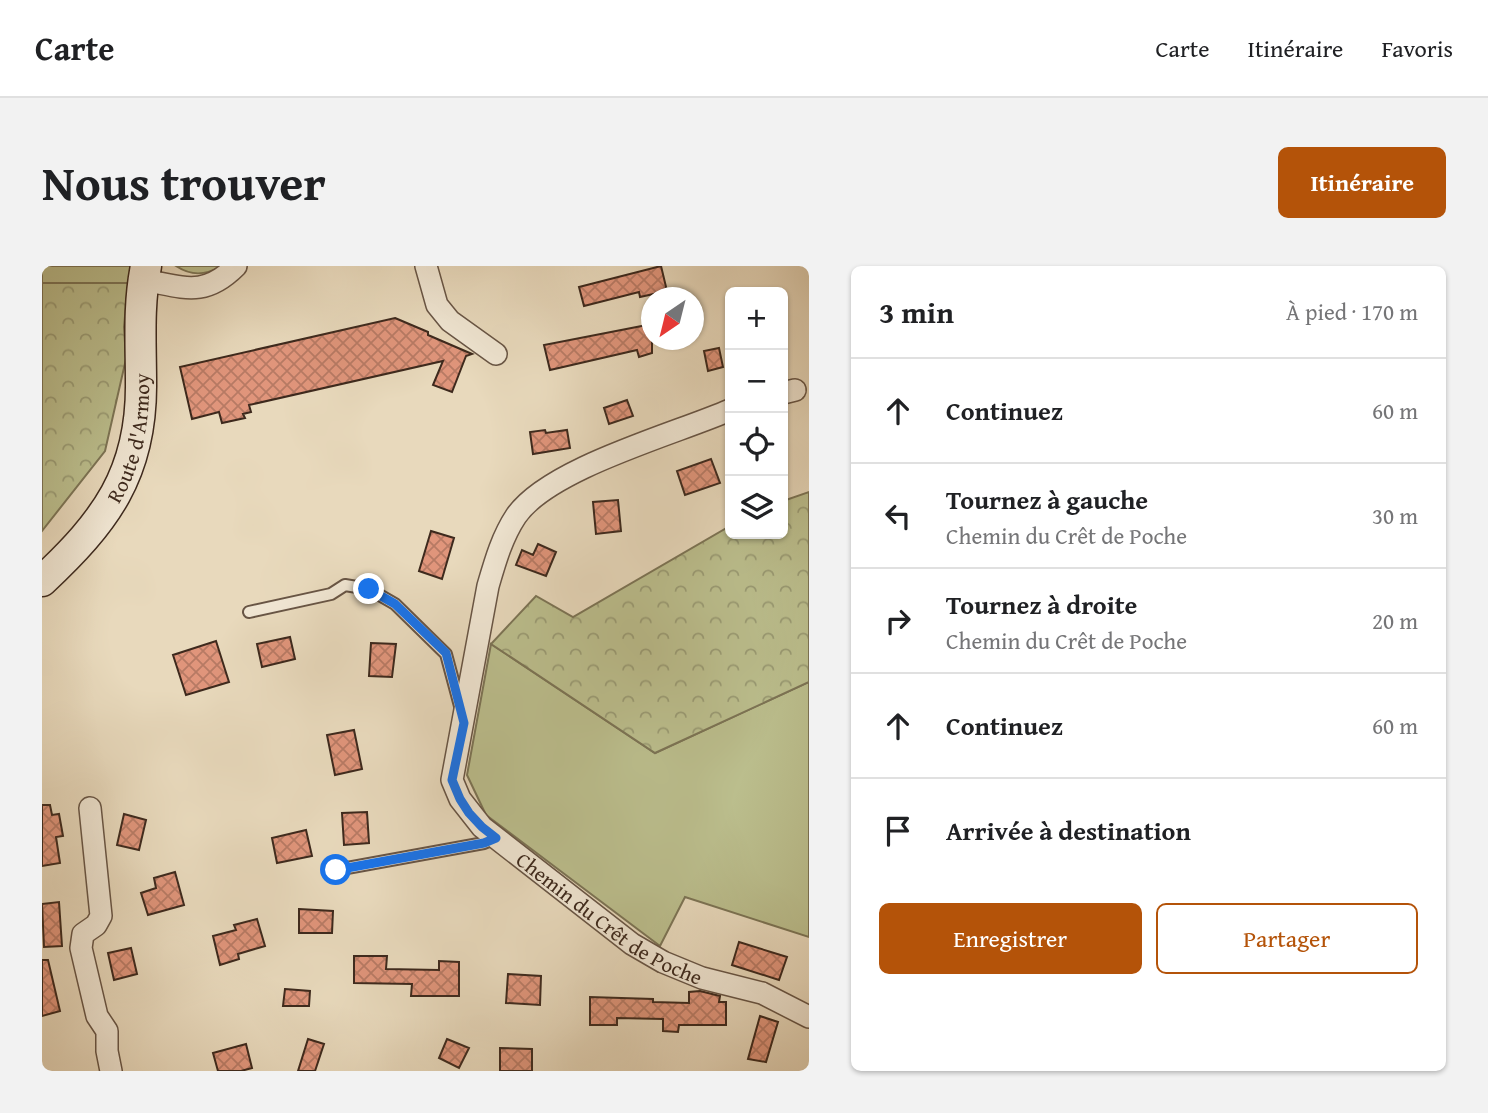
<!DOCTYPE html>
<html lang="fr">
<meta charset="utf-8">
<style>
:root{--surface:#fff;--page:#f2f2f2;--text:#202124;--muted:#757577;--line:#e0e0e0;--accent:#b45309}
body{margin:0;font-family:"Gentium Book Plus",serif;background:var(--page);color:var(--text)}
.controls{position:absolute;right:21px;top:21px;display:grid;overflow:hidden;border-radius:10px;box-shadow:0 2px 5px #0004}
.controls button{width:63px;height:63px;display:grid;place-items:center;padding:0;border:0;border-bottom:2px solid var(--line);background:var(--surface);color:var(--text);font:35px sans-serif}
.compass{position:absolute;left:599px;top:21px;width:63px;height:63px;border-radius:50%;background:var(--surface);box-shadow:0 2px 5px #0004;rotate:215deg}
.stop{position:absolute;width:21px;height:21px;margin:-16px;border:5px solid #1a73e8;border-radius:50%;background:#fff}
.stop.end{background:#1a73e8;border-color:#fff;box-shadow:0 2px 7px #0008}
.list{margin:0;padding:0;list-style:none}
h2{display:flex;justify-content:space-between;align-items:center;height:91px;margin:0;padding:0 28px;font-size:30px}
h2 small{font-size:23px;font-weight:400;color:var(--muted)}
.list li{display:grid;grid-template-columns:46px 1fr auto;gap:21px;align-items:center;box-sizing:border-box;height:105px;padding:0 28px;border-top:2px solid var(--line)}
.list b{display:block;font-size:26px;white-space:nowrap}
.list p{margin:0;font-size:23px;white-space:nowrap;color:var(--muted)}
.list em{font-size:23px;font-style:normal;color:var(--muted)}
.actions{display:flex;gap:14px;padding:21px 28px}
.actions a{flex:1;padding:16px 0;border:2px solid var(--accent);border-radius:10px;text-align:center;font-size:24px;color:var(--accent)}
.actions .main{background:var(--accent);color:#fff}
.icon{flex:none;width:38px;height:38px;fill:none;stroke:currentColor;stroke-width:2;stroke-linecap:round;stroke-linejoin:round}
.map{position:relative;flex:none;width:767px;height:805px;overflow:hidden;border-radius:10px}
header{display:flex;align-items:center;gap:42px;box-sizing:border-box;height:98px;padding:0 35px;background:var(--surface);border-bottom:2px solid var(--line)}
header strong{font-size:33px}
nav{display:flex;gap:38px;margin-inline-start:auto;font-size:24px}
.intro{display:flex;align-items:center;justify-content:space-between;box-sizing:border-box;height:168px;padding:0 42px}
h1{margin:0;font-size:49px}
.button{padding:18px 32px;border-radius:10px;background:var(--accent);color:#fff;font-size:24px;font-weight:700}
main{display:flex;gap:42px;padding:0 42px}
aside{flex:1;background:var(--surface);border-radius:10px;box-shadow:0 2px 5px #0004}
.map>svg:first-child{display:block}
.green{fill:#bbbe8d;stroke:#7c7455;stroke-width:2}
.forest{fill:url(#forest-crowns);stroke:#7c7455;stroke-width:2}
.building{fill:url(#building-cross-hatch);stroke:#3d291d;stroke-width:2}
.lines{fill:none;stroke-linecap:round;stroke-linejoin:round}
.service-casing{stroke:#685545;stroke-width:14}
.minor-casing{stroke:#685545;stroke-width:24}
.secondary-casing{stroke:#3d291d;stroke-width:33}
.service{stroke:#f0e6d3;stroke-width:10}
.minor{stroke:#f0e6d3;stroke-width:21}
.secondary{stroke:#f0e6d3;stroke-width:30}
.route{stroke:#1a73e8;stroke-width:9}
.labels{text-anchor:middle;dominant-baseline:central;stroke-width:6;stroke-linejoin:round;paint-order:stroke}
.street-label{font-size:21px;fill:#3d291d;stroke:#f0e6d3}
</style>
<header>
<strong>Carte</strong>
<nav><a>Carte</a><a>Itinéraire</a><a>Favoris</a></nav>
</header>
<div class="intro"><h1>Nous trouver</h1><a class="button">Itinéraire</a></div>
<main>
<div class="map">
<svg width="767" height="805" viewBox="0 0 767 805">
<defs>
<pattern id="forest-crowns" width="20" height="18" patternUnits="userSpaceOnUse" patternTransform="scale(1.75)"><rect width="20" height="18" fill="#bbbe8d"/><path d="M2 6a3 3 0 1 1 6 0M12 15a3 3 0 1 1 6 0" fill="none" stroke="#999a73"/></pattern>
<pattern id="building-cross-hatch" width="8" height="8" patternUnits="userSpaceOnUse" patternTransform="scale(1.75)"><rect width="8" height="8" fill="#e0957b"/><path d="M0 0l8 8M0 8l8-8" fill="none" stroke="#b77a64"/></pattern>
</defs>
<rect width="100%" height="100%" fill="#e8d9bc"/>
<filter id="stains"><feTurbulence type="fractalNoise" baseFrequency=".00286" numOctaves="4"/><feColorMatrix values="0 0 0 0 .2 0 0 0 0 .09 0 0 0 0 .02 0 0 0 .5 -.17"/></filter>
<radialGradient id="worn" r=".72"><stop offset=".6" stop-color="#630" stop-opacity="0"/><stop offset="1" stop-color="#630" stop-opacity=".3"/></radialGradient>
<path class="green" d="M 0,0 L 90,0 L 86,17 L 0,17 Z
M 134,0 L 179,0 C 163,10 149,10 134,0 Z
M 449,378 L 613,487 L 767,416 L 767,671 L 643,631 L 618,680 L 444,549 L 425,509 Z"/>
<path class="forest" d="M 0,17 L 86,17 L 82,61 L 84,93 L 63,185 L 0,265 Z
M 767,226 L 767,416 L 613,487 L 449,378 L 494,330 L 531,351 L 688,260 L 688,268 L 741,268 L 741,235 Z"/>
<path class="building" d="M 619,0 L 625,25 L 598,31 L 597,26 L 542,40 L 537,21 Z
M 353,52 L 386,66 L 386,69 L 430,88 L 424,90 L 410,126 L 391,119 L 401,95 L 207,139 L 209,146 L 201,148 L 203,152 L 180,157 L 177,146 L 150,153 L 138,101 Z
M 610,58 L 610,87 L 597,91 L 595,84 L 508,104 L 502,79 Z
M 677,82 L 681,101 L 666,105 L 662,85 Z
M 585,134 L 591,150 L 567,158 L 562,142 Z
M 503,164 L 504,167 L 525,164 L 528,182 L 491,188 L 488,166 Z
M 669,193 L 678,217 L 643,229 L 635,205 Z
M 576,234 L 579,265 L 554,268 L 551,236 Z
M 389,265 L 412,272 L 400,313 L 377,305 Z
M 496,278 L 514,286 L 504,310 L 474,299 L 480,284 L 491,289 Z
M 248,371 L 253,393 L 220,401 L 215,378 Z
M 174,375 L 187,416 L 144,429 L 131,389 Z
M 329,377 L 354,378 L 350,411 L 327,410 Z
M 312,464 L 320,503 L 293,509 L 285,469 Z
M 0,539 L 8,539 L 10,549 L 17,548 L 21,570 L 14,571 L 18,597 L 0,600 Z
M 325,546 L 327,577 L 302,579 L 300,547 Z
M 82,548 L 104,554 L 97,584 L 75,579 Z
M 264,564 L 270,590 L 235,597 L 230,572 Z
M 133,606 L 142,639 L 106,649 L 99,627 L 114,622 L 112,612 Z
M 17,636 L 20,680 L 2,681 L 0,638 Z
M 257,643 L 291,645 L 290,667 L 257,667 Z
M 215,653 L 223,680 L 196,688 L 197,693 L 178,699 L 171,670 L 194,664 L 192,659 Z
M 697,676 L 745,691 L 737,714 L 690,699 Z
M 89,682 L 95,708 L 72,714 L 66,687 Z
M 312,690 L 345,690 L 344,703 L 397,704 L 397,695 L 417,696 L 417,730 L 369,730 L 370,718 L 312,717 Z
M 0,694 L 6,694 L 18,745 L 0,750 Z
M 466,708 L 499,710 L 498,739 L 464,737 Z
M 243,723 L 268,725 L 267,740 L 241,740 Z
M 658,725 L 678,730 L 677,736 L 684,736 L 684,759 L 637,759 L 636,766 L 621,765 L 621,753 L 575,752 L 575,759 L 548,759 L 548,731 L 611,733 L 611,736 L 647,737 L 647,726 Z
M 718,750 L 736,756 L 724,796 L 706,793 Z
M 266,773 L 282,778 L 273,805 L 256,805 Z
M 405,773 L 427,782 L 417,802 L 397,792 Z
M 204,778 L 210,802 L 199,805 L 176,805 L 171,787 Z
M 458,782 L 490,783 L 490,805 L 458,805 Z"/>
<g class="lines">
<defs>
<path id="service" d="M 207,346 L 289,328 L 303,319 L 327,323 L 353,338 L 404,388 L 419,444
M 294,604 L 442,577 L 454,572"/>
<g id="minor">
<path d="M 384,0 L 395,39 L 408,55 L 454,88"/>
<path d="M 101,14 C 142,21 162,32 194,0"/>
<path d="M 741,127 L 753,124"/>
<path id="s1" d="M 688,144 C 633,168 507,202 474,250 C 460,271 453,296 446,320 L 410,514 L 418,533 L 440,561 L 590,678 L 621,696 L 660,712 L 720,727 L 767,751"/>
<path d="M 48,542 L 59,650 L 54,659 L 41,668 L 39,682 L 55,750 L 65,765 L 65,785 L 69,805"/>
</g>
<g id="secondary">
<path id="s2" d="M 0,315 C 63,256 100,208 99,117 C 99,77 96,40 104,0"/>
</g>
</defs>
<use href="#service" class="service-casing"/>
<use href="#minor" class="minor-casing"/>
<use href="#secondary" class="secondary-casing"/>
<use href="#service" class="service"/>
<use href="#minor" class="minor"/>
<use href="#secondary" class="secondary"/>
</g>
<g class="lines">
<path class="route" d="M 294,604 L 442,577 L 454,572 L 440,561 L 427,547 L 418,533 L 410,514 L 422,457 L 404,387 L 353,338 L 327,323"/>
</g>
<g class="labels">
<g class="street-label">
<text stroke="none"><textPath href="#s2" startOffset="173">Route d'Armoy</textPath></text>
<text stroke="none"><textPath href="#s1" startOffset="728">Chemin du Crêt de Poche</textPath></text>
</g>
</g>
<rect width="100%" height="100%" filter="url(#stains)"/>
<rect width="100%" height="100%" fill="url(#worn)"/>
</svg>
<div class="controls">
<button>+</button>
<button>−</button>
<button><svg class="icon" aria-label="locate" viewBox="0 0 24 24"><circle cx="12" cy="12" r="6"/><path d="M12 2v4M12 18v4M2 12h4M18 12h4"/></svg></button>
<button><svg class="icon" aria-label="layers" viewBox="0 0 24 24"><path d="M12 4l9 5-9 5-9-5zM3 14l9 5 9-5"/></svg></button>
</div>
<svg class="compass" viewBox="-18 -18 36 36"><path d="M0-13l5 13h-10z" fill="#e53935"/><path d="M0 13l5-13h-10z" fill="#757577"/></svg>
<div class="stop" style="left:294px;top:604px"></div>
<div class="stop end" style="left:327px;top:323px"></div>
</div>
<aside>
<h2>3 min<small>À pied · 170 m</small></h2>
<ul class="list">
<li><svg class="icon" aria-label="ahead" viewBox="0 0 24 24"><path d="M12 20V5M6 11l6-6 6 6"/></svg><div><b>Continuez</b></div><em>60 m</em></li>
<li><svg class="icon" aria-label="left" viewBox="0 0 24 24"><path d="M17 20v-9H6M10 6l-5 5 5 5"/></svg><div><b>Tournez à gauche</b><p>Chemin du Crêt de Poche</p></div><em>30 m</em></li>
<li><svg class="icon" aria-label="right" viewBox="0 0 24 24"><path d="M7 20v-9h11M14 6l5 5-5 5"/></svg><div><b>Tournez à droite</b><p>Chemin du Crêt de Poche</p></div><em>20 m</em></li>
<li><svg class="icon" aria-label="ahead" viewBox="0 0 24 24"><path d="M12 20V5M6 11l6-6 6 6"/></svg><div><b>Continuez</b></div><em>60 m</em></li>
<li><svg class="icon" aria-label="arrive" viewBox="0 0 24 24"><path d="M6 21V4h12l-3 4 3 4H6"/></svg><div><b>Arrivée à destination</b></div></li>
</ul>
<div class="actions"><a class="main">Enregistrer</a><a>Partager</a></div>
</aside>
</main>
